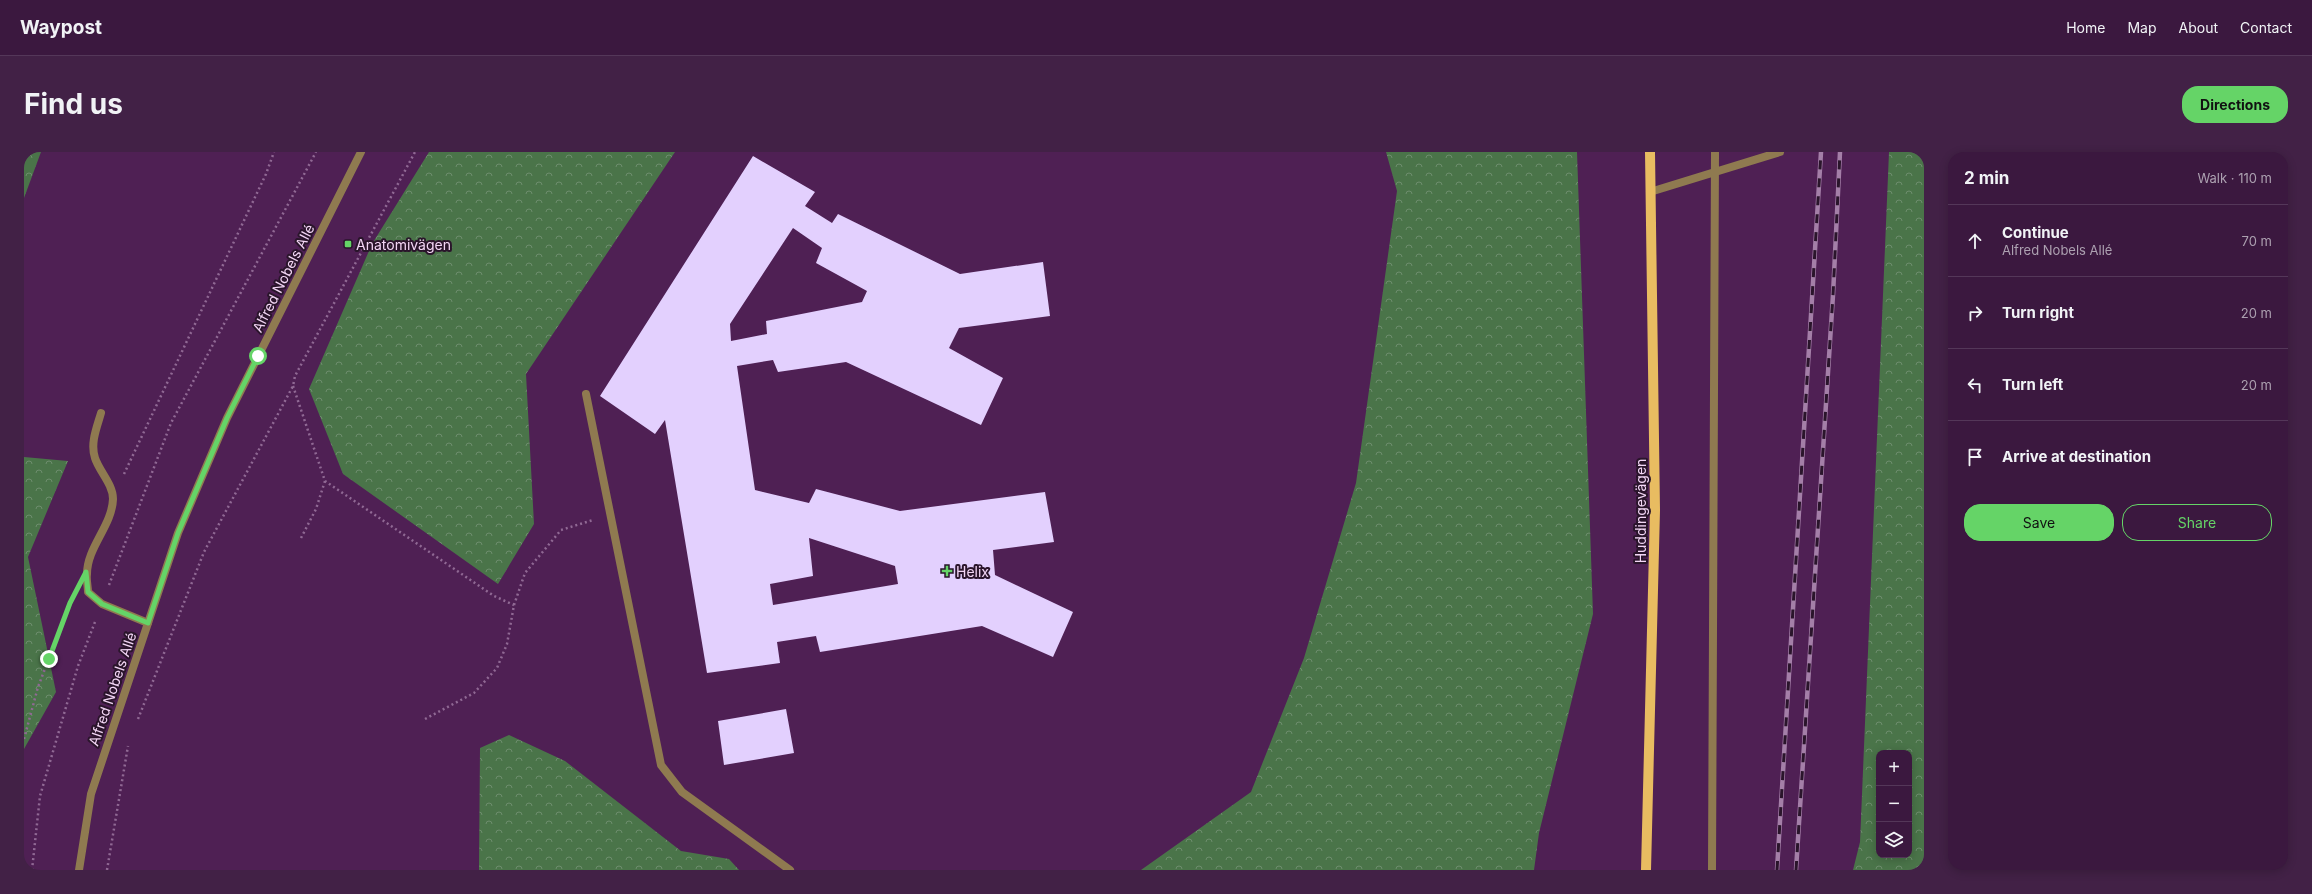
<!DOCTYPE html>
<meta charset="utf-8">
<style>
:root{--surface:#3b183f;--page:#422146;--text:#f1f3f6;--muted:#aca0b0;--line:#543759;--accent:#65d467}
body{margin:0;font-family:Inter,sans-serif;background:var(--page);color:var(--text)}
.controls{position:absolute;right:12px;bottom:12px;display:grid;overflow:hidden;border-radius:8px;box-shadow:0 2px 10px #0003}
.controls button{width:36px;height:36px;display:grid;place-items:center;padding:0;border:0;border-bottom:1px solid var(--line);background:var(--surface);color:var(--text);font:20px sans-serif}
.stop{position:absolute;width:12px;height:12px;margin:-9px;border:3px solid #65d467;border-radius:50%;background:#fff}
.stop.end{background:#65d467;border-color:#fff;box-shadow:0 1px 4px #0008}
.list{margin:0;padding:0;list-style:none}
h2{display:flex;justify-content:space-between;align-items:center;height:52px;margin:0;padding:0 16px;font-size:17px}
h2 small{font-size:13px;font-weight:400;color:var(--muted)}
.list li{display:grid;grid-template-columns:26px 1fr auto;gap:12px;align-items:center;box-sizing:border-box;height:72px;padding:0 16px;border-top:1px solid var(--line)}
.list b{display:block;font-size:15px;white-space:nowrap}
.list p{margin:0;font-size:13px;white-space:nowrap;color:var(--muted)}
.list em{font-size:13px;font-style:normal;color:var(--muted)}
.actions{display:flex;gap:8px;padding:12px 16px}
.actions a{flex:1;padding:9px 0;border:1px solid var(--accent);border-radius:16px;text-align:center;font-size:14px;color:var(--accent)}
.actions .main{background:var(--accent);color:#111}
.icon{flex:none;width:22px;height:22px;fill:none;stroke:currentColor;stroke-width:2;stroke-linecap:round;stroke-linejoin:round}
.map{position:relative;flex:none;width:1900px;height:718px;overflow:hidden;border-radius:16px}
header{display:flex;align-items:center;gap:24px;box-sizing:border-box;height:56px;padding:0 20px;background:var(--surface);border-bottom:1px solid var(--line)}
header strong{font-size:19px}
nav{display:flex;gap:22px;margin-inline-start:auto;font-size:14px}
.intro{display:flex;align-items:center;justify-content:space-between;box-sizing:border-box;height:96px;padding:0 24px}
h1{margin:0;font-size:28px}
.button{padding:10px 18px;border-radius:16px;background:var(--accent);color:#111;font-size:14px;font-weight:700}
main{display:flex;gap:24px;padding:0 24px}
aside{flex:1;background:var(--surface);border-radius:16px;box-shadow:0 2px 10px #0003}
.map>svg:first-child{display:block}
.forest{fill:url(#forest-crowns);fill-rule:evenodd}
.building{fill:#e3d0fe;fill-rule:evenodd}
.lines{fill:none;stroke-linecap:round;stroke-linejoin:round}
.path{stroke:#906994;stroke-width:2.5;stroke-dasharray:2 3;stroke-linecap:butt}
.lane{stroke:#8f7a50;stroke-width:8}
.street{stroke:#8f7a50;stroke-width:8}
.primary{stroke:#e8bc61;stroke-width:10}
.rail-casing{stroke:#a47fa8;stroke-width:4.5}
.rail{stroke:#2a152b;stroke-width:3;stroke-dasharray:9;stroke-linecap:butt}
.route{stroke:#65d467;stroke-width:5}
.poi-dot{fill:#65d467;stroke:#2a152b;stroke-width:1.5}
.labels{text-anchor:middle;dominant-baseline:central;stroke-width:4;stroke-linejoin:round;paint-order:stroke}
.poi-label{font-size:14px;fill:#f3d6f5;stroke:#2a152b;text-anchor:start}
.street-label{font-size:14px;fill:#f3d6f5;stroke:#2a152b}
</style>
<header>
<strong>Waypost</strong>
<nav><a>Home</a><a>Map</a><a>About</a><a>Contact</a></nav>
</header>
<div class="intro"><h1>Find us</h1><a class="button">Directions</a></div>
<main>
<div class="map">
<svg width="1900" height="718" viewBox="0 0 1900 718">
<defs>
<pattern id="forest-crowns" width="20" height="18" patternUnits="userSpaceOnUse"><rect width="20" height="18" fill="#4a7449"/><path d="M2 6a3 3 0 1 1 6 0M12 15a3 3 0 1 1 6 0" fill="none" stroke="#6d8d6d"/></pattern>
</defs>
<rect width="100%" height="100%" fill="#4f2054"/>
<path class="forest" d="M 0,0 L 17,0 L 0,46 Z
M 405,0 L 651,0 L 502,222 L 510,372 L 474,432 L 319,322 L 285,237 L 348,92 Z
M 1362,0 L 1553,0 L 1569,462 L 1515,681 L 1510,718 L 1117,718 L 1227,640 L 1280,506 L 1332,331 L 1373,39 Z
M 1865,0 L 1900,0 L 1900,718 L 1829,718 L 1836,690 ZM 1855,601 L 1885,601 L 1885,703 L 1855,703 Z
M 0,305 L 44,309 L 4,405 L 32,540 L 0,597 Z
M 485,583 L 541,609 L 657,699 L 705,707 L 715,718 L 455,718 L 456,596 Z"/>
<path class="building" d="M 729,4 L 791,40 L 781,54 L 808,71 L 814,62 L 936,122 L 1019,110 L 1026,164 L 935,176 L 925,196 L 979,226 L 957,273 L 822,210 L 754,220 L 749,208 L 713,214 L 731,338 L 785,351 L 792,337 L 876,359 L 1021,340 L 1030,390 L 969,398 L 971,423 L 1049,460 L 1029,505 L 958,474 L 796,500 L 792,484 L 753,490 L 756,511 L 683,521 L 641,268 L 631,282 L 576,244 ZM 769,76 L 798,96 L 792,111 L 843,139 L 838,150 L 742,169 L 743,182 L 707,189 L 706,172 ZM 785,386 L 871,414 L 874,432 L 749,453 L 746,432 L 789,424 Z
M 762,557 L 770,601 L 700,613 L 694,569 Z"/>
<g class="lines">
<path class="path" d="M 269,234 L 301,329 L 470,444 L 490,453
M 100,322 L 242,22 L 250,0
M 277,386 L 292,357 L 301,329
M 85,433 L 147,271 L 292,0
M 114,567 L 180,400 L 269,234 L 271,224 L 391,0
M 401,567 L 450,541 L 473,516 L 483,492 L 490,453 L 501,421 L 537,378 L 569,368
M 0,587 L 14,535 L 47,449
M 8,718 L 16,644 L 54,514 L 71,470
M 83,718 L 104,594"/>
<path class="lane" d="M 1626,40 L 1756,0
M 562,242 L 637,613 L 658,640 L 766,718
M 77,261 C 73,275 66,291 71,306 C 75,319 89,332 89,347 C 88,374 63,395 63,422 C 62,428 64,434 64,440 L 78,452 L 124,471
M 1688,718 L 1691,0"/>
<path class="street" d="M 55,718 L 67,642 L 154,381 L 203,266 L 337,0"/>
<path class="primary" d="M 1622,718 L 1631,358 L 1626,0"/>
<defs>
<path id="rail" d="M 1753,718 L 1797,0
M 1772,718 L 1809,143 L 1816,0"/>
</defs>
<use href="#rail" class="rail-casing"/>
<use href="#rail" class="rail"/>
</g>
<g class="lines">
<path class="route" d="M 25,507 L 46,451 L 62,420 L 64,440 L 78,452 L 124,471 L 154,381 L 203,266 L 234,204"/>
</g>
<g class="poi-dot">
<rect x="320" y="88" width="8" height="8" rx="2"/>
<path d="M921 413h4v4h4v4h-4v4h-4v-4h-4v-4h4z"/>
</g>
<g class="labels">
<g class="poi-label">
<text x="332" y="92">Anatomivägen</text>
<text x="932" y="419">Helix</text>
</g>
<g class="street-label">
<text transform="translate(259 126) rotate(-63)">Alfred Nobels Allé</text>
<text transform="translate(1616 359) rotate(-90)">Huddingevägen</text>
<text transform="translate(88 537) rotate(-71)">Alfred Nobels Allé</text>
</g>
</g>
</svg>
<div class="controls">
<button>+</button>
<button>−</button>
<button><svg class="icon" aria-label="layers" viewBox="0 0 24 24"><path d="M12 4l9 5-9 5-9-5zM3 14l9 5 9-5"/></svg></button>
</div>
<div class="stop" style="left:234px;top:204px"></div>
<div class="stop end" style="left:25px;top:507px"></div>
</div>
<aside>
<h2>2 min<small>Walk · 110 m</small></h2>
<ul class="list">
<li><svg class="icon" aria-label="ahead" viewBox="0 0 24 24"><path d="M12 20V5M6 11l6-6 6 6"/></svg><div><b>Continue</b><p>Alfred Nobels Allé</p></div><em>70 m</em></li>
<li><svg class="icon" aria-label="right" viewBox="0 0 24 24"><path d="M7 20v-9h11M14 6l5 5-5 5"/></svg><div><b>Turn right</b></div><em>20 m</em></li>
<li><svg class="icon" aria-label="left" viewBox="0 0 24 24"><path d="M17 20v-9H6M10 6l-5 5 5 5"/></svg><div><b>Turn left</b></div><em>20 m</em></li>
<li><svg class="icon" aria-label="arrive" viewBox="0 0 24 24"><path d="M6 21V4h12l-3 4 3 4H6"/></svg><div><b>Arrive at destination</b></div></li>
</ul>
<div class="actions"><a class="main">Save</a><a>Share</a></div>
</aside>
</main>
